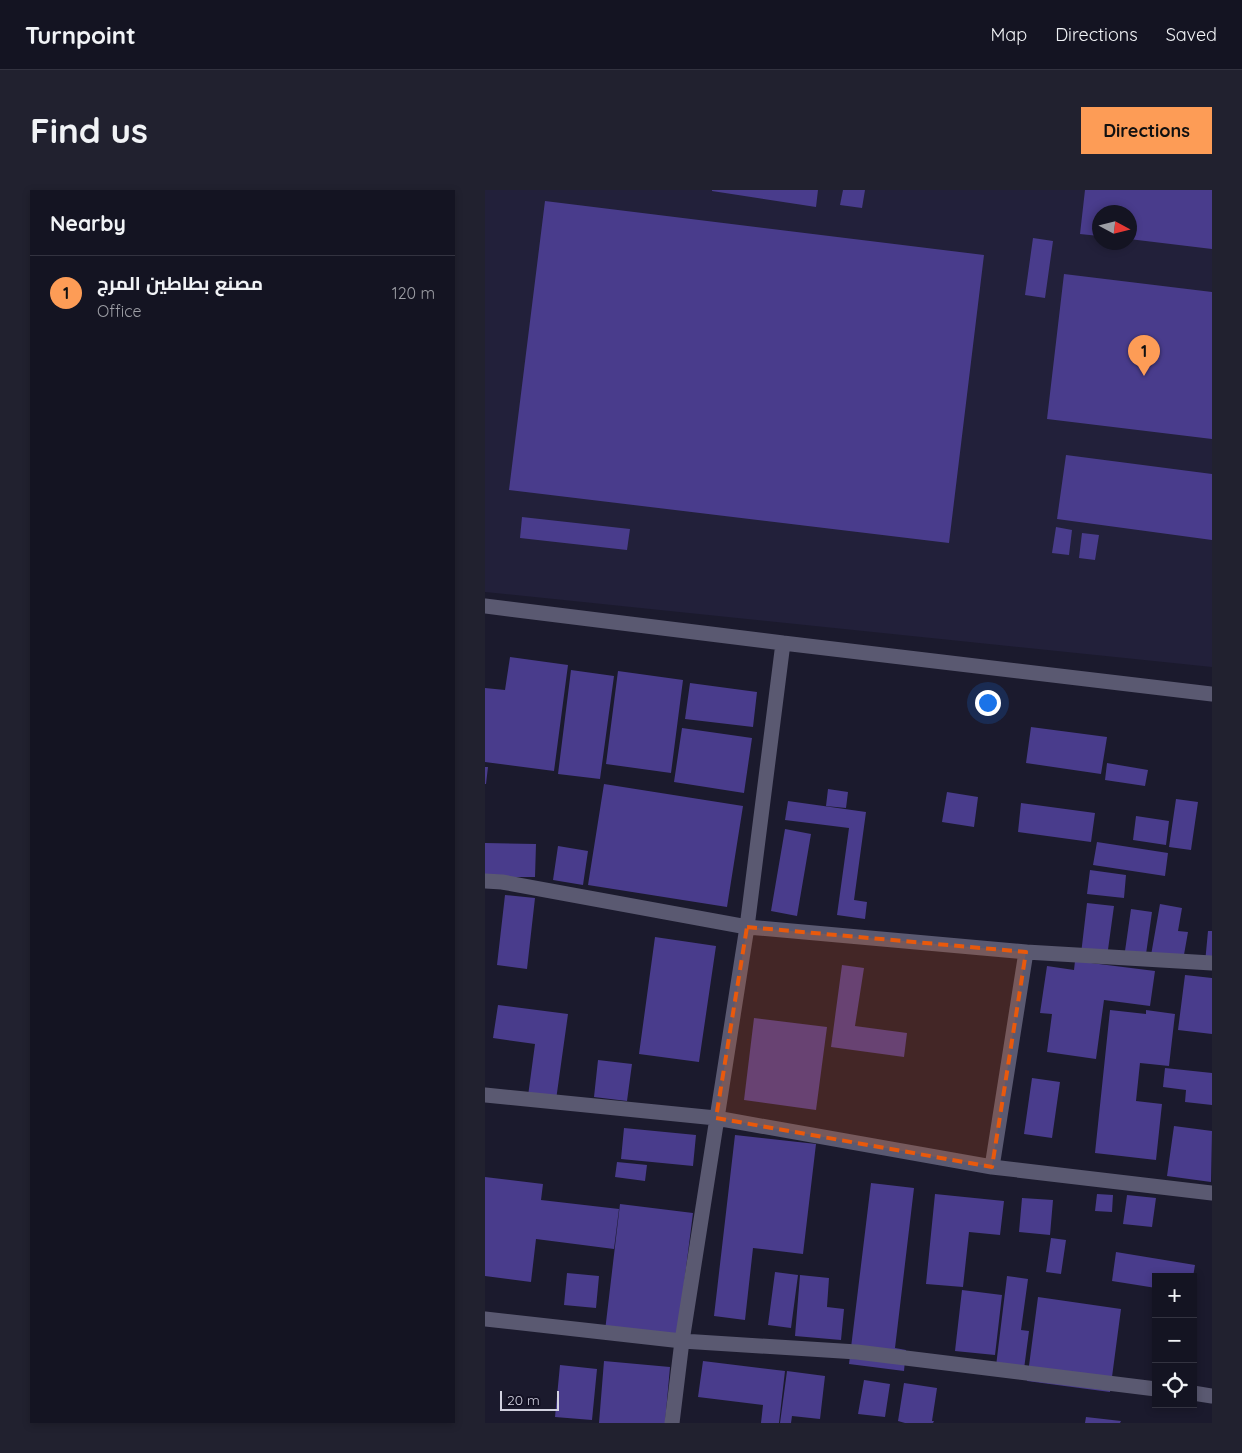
<!DOCTYPE html>
<meta charset="utf-8">
<style>
:root{--surface:#141422;--page:#21212f;--text:#f1f3f6;--muted:#9d9ea5;--line:#333340;--accent:#fd9c56}
body{margin:0;font-family:Quicksand,Cairo,sans-serif;background:var(--page);color:var(--text)}
.controls{position:absolute;right:15px;bottom:15px;display:grid;overflow:hidden;border-radius:0px;box-shadow:0 2px 8px #0003}
.controls button{width:45px;height:45px;display:grid;place-items:center;padding:0;border:0;border-bottom:1px solid var(--line);background:var(--surface);color:var(--text);font:25px sans-serif}
.compass{position:absolute;left:607px;top:15px;width:45px;height:45px;border-radius:50%;background:var(--surface);box-shadow:0 2px 8px #0003;rotate:97deg}
.scale{position:absolute;left:15px;bottom:12px;width:59px;box-sizing:border-box;padding-left:5px;border:2px solid #d1d1df;border-top:0;font-size:14px;line-height:18px;white-space:nowrap;color:#d1d1df;-webkit-text-stroke:4px #131123;paint-order:stroke}
.you{position:absolute;left:502px;top:512px;width:18px;height:18px;margin:-12px;border:4px solid #fff;border-radius:50%;background:#1a73e8;box-shadow:0 0 0 8px #1a73e833}
.badge{display:grid;place-items:center;width:32px;height:32px;border-radius:50%;background:var(--accent);color:#111;font-size:16px;font-weight:700}
.pin{position:absolute;translate:-50% -41px;filter:drop-shadow(0 1px 2px #0008)}
.pin::after{content:'';position:absolute;top:26px;width:18px;height:15px;background:inherit;clip-path:polygon(0 0,100% 0,50% 100%)}
.list{margin:0;padding:0;list-style:none}
h2{display:flex;justify-content:space-between;align-items:center;height:65px;margin:0;padding:0 20px;font-size:21px}
h2 small{font-size:16px;font-weight:400;color:var(--muted)}
.list li{display:grid;grid-template-columns:32px 1fr auto;gap:15px;align-items:center;box-sizing:border-box;height:75px;padding:0 20px;border-top:1px solid var(--line)}
.list b{display:block;font-size:19px;white-space:nowrap}
.list p{margin:0;font-size:16px;white-space:nowrap;color:var(--muted)}
.list em{font-size:16px;font-style:normal;color:var(--muted)}
.icon{flex:none;width:28px;height:28px;fill:none;stroke:currentColor;stroke-width:2;stroke-linecap:round;stroke-linejoin:round}
.map{position:relative;flex:none;width:727px;height:1233px;overflow:hidden;border-radius:0px}
header{display:flex;align-items:center;gap:30px;box-sizing:border-box;height:70px;padding:0 25px;background:var(--surface);border-bottom:1px solid var(--line)}
header strong{font-size:24px}
nav{display:flex;gap:28px;margin-inline-start:auto;font-size:18px}
.intro{display:flex;align-items:center;justify-content:space-between;box-sizing:border-box;height:120px;padding:0 30px}
h1{margin:0;font-size:35px}
.button{padding:12px 22px;border-radius:0px;background:var(--accent);color:#111;font-size:18px;font-weight:700}
main{display:flex;gap:30px;padding:0 30px}
aside{flex:1;background:var(--surface);border-radius:0px;box-shadow:0 2px 8px #0003}
.map>svg:first-child{display:block}
.built{fill:#22203a;fill-rule:evenodd}
.building{fill:#493c8c}
.lines{fill:none;stroke-linecap:round;stroke-linejoin:round}
.minor{stroke:#5a5971;stroke-width:15}
.marked{fill:#e8590c;fill-opacity:0.2;stroke:#e8590c;stroke-width:4;stroke-dasharray:10 6;stroke-linejoin:round}
</style>
<header>
<strong>Turnpoint</strong>
<nav><a>Map</a><a>Directions</a><a>Saved</a></nav>
</header>
<div class="intro"><h1>Find us</h1><a class="button">Directions</a></div>
<main>
<aside>
<h2>Nearby<small></small></h2>
<ul class="list">
<li><span class="badge">1</span><div><b>مصنع بطاطين المرج</b><p>Office</p></div><em>120 m</em></li>
</ul>
</aside>
<div class="map">
<svg width="727" height="1233" viewBox="0 0 727 1233">
<rect width="100%" height="100%" fill="#1b1a2d"/>
<path class="built" d="M 0,0 L 727,0 L 727,477 L 0,402 ZM 614,22 L 644,22 L 644,52 L 614,52 Z"/>
<path class="building" d="M 227,0 L 333,0 L 331,17 L 227,1 Z
M 358,0 L 380,0 L 377,18 L 355,15 Z
M 600,0 L 727,0 L 727,59 L 644,49 L 644,22 L 614,22 L 614,46 L 595,44 Z
M 60,11 L 499,65 L 464,353 L 24,300 Z
M 548,48 L 568,51 L 560,108 L 540,105 Z
M 579,84 L 727,102 L 727,249 L 562,229 Z
M 581,265 L 727,284 L 727,350 L 572,329 Z
M 37,327 L 145,339 L 142,360 L 35,348 Z
M 571,337 L 587,340 L 584,365 L 567,363 Z
M 597,343 L 614,345 L 610,370 L 594,368 Z
M 25,467 L 83,475 L 69,581 L 0,572 L 0,498 L 20,500 Z
M 86,480 L 129,486 L 115,589 L 73,584 Z
M 133,481 L 198,490 L 186,583 L 121,574 Z
M 205,493 L 272,502 L 268,537 L 200,529 Z
M 546,537 L 622,547 L 616,584 L 541,573 Z
M 197,538 L 267,548 L 259,603 L 189,592 Z
M 622,573 L 663,580 L 660,596 L 620,590 Z
M 0,577 L 3,577 L 1,594 L 0,594 Z
M 119,594 L 258,616 L 242,717 L 103,695 Z
M 343,599 L 363,602 L 361,618 L 341,616 Z
M 462,602 L 493,607 L 489,637 L 457,632 Z
M 691,609 L 713,612 L 706,660 L 684,657 Z
M 303,611 L 381,622 L 369,710 L 382,712 L 380,729 L 352,725 L 364,638 L 300,630 Z
M 536,613 L 610,623 L 606,652 L 533,642 Z
M 651,626 L 684,631 L 681,655 L 648,650 Z
M 300,639 L 326,644 L 312,726 L 286,721 Z
M 612,652 L 683,663 L 680,686 L 608,675 Z
M 0,653 L 51,654 L 50,687 L 0,687 Z
M 73,656 L 103,661 L 98,695 L 68,690 Z
M 605,680 L 641,685 L 639,708 L 602,704 Z
M 20,705 L 50,708 L 42,779 L 12,775 Z
M 602,713 L 629,716 L 622,767 L 596,764 Z
M 675,714 L 697,718 L 693,741 L 703,742 L 697,776 L 665,771 Z
M 646,719 L 667,722 L 660,771 L 639,768 Z
M 723,741 L 727,741 L 727,773 L 720,773 Z
M 170,747 L 231,756 L 214,872 L 154,864 Z
M 590,771 L 670,781 L 665,816 L 619,810 L 611,869 L 562,862 L 567,824 L 555,823 L 562,776 L 589,780 Z
M 357,775 L 379,778 L 370,836 L 422,843 L 419,867 L 346,857 Z
M 700,785 L 727,788 L 727,844 L 693,840 Z
M 13,815 L 83,824 L 71,910 L 43,906 L 50,854 L 8,848 Z
M 625,820 L 661,824 L 661,820 L 690,824 L 684,876 L 655,873 L 651,911 L 677,914 L 671,970 L 610,963 Z
M 269,828 L 342,837 L 331,920 L 259,910 Z
M 113,870 L 147,874 L 142,911 L 109,907 Z
M 680,878 L 727,883 L 727,915 L 700,912 L 701,900 L 678,897 Z
M 547,888 L 575,892 L 567,948 L 539,944 Z
M 689,936 L 727,941 L 726,992 L 682,986 Z
M 139,938 L 211,945 L 208,976 L 136,969 Z
M 250,945 L 331,954 L 318,1064 L 268,1058 L 260,1130 L 229,1126 Z
M 132,972 L 162,975 L 160,991 L 130,987 Z
M 0,987 L 58,994 L 56,1010 L 134,1019 L 129,1059 L 51,1049 L 46,1092 L 0,1086 Z
M 386,993 L 429,998 L 410,1158 L 421,1160 L 419,1181 L 364,1174 Z
M 450,1004 L 519,1011 L 515,1045 L 484,1042 L 478,1097 L 441,1094 Z
M 612,1004 L 628,1005 L 627,1022 L 610,1021 Z
M 642,1005 L 671,1008 L 667,1037 L 638,1034 Z
M 537,1008 L 568,1010 L 565,1045 L 534,1042 Z
M 135,1014 L 208,1023 L 192,1149 L 120,1141 Z
M 566,1048 L 581,1050 L 576,1084 L 561,1082 Z
M 631,1062 L 710,1075 L 708,1087 L 671,1087 L 671,1098 L 627,1091 Z
M 290,1082 L 313,1085 L 306,1138 L 283,1135 Z
M 82,1083 L 114,1086 L 111,1118 L 79,1115 Z
M 315,1085 L 344,1088 L 342,1117 L 359,1119 L 356,1150 L 310,1146 Z
M 522,1086 L 543,1089 L 536,1140 L 544,1141 L 539,1179 L 511,1176 Z
M 477,1100 L 517,1105 L 510,1165 L 470,1161 Z
M 553,1107 L 636,1119 L 625,1202 L 542,1191 Z
M 119,1171 L 185,1177 L 180,1233 L 114,1233 Z
M 218,1171 L 300,1181 L 294,1233 L 276,1233 L 278,1215 L 213,1207 Z
M 75,1175 L 112,1179 L 107,1230 L 70,1227 Z
M 302,1181 L 340,1186 L 335,1229 L 307,1226 L 306,1233 L 295,1233 Z
M 379,1190 L 405,1194 L 400,1227 L 373,1224 Z
M 419,1193 L 452,1198 L 447,1231 L 449,1231 L 448,1233 L 420,1233 L 413,1231 Z
M 601,1227 L 636,1231 L 635,1233 L 600,1233 Z"/>
<g class="lines">
<path class="minor" d="M 0,416 L 298,453 L 727,504
M 0,691 L 17,692 L 262,737 L 541,762 L 727,773
M 0,905 L 231,928 L 507,977 L 727,1003
M 507,977 L 541,762
M 0,1129 L 197,1151 L 372,1162 L 671,1199
M 708,1203 L 727,1206
M 187,1233 L 197,1151 L 262,737 L 298,453"/>
</g>
<path class="marked" d="M 262,737 L 541,762 L 507,977 L 231,928 Z"/>
</svg>
<div class="controls">
<button>+</button>
<button>−</button>
<button><svg class="icon" aria-label="locate" viewBox="0 0 24 24"><circle cx="12" cy="12" r="6"/><path d="M12 2v4M12 18v4M2 12h4M18 12h4"/></svg></button>
</div>
<svg class="compass" viewBox="-18 -18 36 36"><path d="M0-13l5 13h-10z" fill="#e53935"/><path d="M0 13l5-13h-10z" fill="#9d9ea5"/></svg>
<div class="scale">20 m</div>
<div class="you"></div>
<div class="pin badge" style="left:659px;top:186px">1</div>
</div>
</main>
